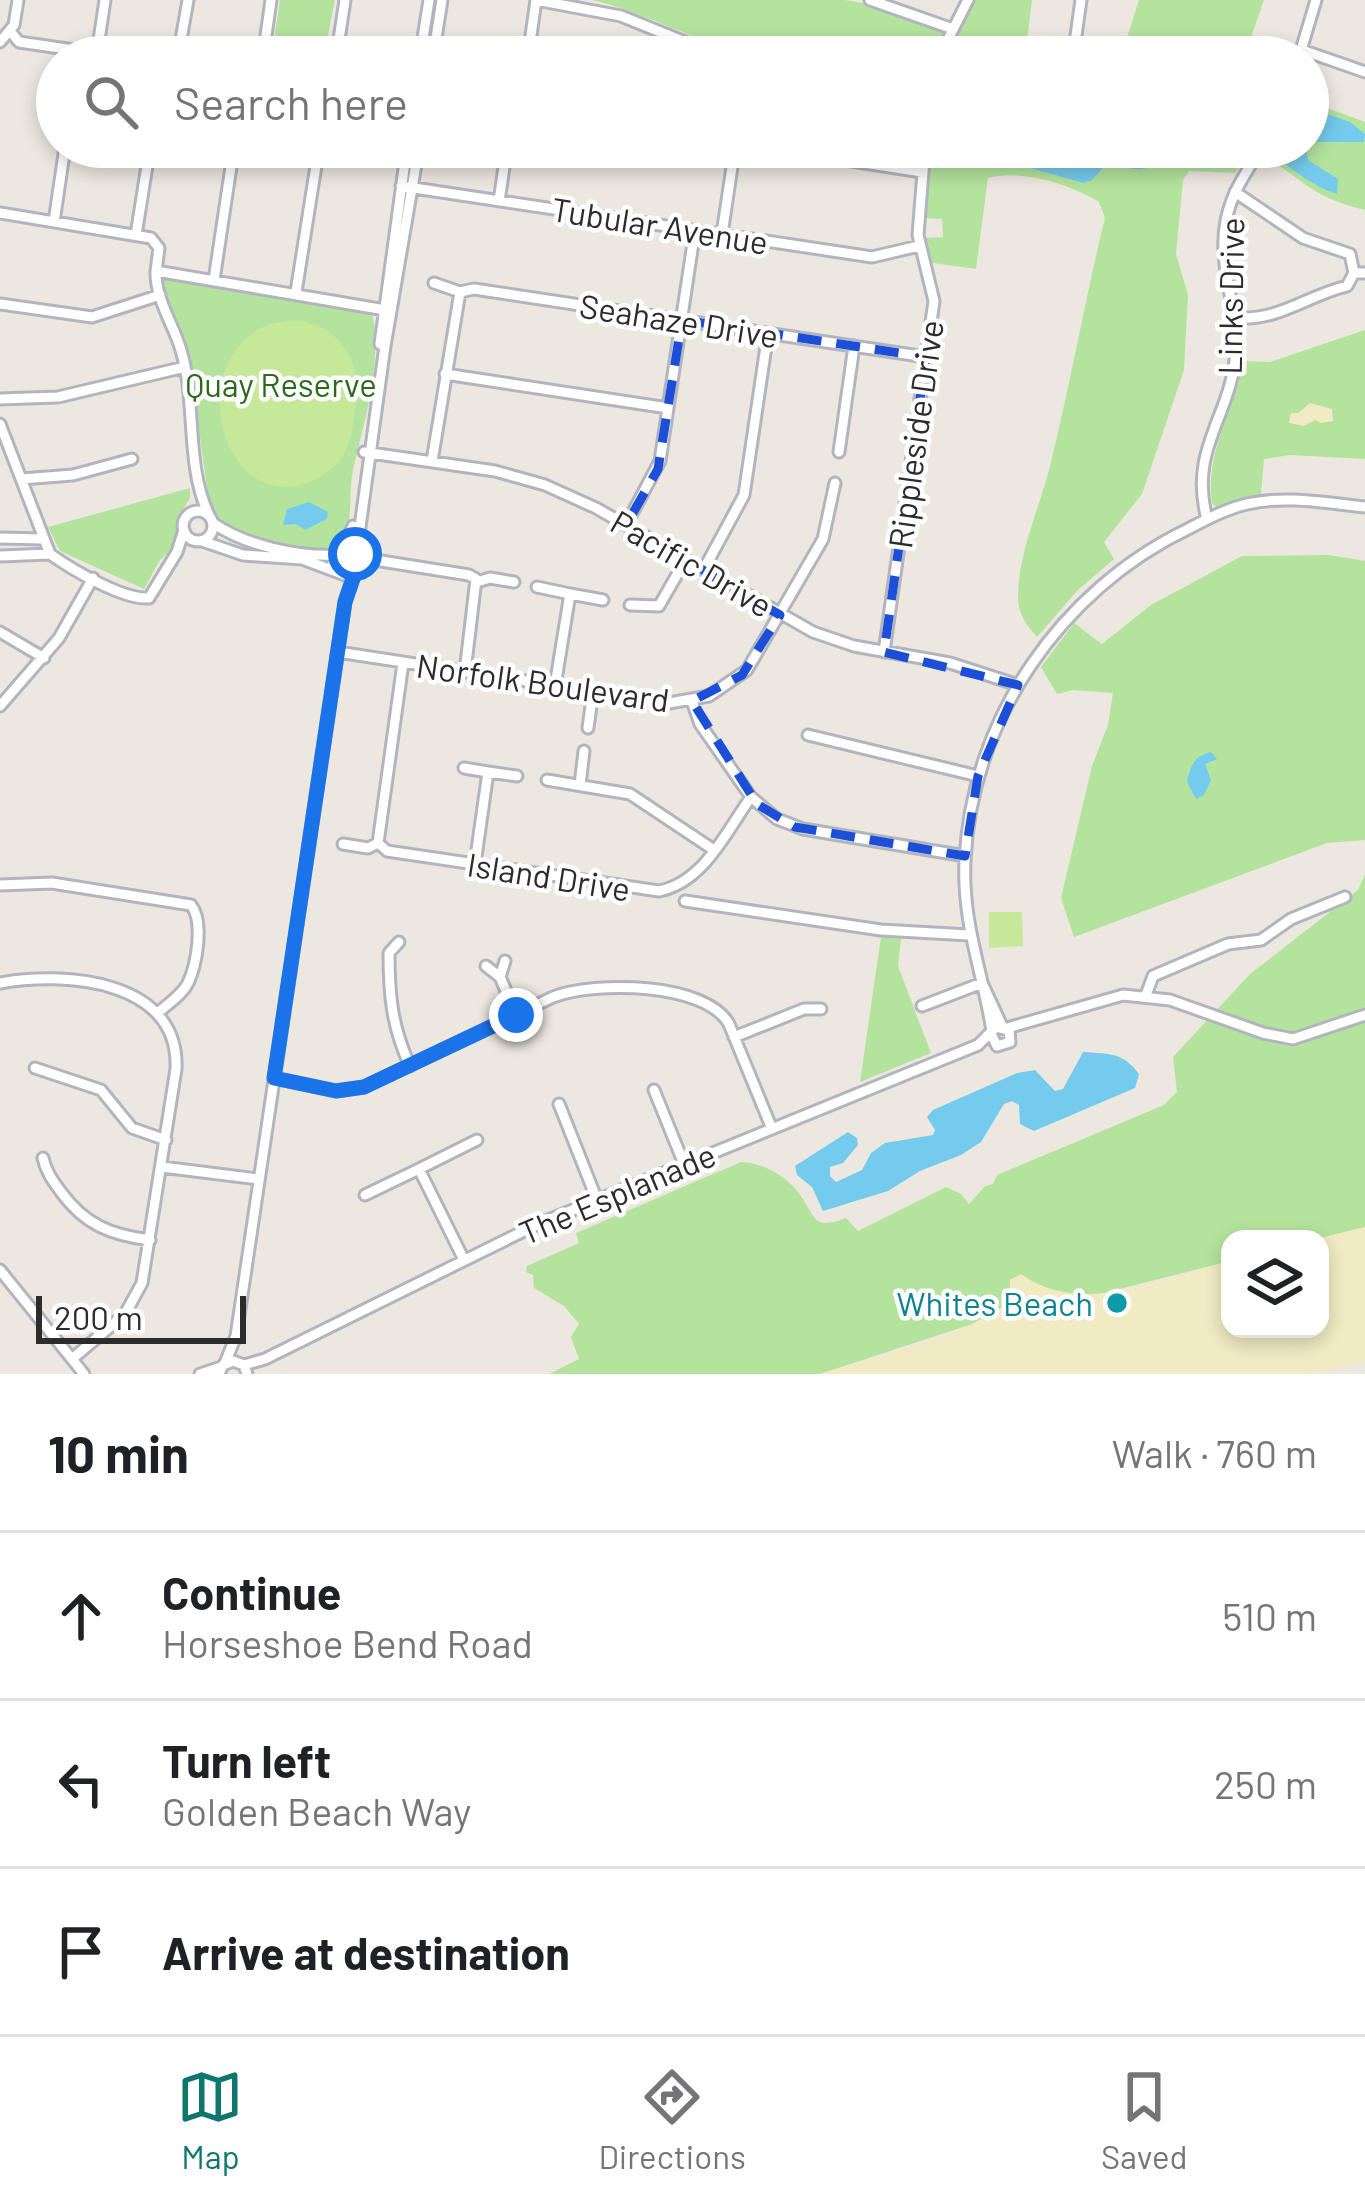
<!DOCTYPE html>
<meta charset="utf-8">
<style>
:root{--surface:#fff;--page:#f6f6f6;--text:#202124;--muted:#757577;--line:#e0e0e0;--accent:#0f766e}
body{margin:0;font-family:Barlow,sans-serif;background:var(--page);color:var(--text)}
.controls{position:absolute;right:36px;bottom:36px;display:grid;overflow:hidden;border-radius:24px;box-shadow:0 6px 18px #0003}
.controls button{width:108px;height:108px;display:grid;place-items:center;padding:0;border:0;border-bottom:3px solid var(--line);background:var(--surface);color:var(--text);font:60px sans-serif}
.scale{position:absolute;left:36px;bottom:30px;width:210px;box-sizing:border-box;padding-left:12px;border:6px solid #2c2c2c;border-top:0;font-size:33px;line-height:42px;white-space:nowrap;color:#2c2c2c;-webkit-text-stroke:9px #fff;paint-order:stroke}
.stop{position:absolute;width:36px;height:36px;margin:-27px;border:9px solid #1a73e8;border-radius:50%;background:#fff}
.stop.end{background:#1a73e8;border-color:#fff;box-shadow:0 3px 12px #0008}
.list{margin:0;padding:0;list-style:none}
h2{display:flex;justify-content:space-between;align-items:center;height:156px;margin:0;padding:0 48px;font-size:51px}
h2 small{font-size:39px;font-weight:400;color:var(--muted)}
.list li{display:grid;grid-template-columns:78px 1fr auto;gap:36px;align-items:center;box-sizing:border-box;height:168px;padding:0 48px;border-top:3px solid var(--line)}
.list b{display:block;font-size:45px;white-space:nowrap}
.list p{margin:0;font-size:39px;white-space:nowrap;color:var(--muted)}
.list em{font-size:39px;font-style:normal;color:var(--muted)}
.icon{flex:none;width:66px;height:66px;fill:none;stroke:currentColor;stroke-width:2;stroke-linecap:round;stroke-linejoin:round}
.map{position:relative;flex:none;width:1365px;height:1374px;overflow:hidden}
.search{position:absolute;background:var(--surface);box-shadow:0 6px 18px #0003;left:36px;right:36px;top:36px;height:132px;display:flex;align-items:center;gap:30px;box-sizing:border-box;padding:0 42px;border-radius:66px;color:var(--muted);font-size:45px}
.sheet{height:660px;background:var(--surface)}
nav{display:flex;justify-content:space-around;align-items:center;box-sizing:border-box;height:168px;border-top:3px solid var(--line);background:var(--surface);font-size:33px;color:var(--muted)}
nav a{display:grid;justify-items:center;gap:6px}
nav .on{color:var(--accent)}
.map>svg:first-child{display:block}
.green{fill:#b4e39d}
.sand{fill:#f1ebc3}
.pitch{fill:#c6e999}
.water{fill:#75cbed}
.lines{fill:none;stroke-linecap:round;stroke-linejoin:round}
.minor-casing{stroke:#b2b5bf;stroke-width:15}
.minor{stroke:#fff;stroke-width:9}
.route{stroke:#1a73e8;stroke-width:15}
.marked{fill:none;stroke:#1d4ed8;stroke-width:9;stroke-dasharray:24 15;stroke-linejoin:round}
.culture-dot{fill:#0f9aa8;stroke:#fff;stroke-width:4.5}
.labels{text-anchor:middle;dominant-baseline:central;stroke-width:9;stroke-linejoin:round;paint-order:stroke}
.street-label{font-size:33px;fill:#2c2c2c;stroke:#fff}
.park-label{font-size:33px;fill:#2b691c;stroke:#fff}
.culture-label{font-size:33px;fill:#0d838f;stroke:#fff;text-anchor:end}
</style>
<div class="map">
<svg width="1365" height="1374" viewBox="0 0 1365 1374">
<rect width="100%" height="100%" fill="#ede8df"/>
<path class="green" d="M 280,0 L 335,0 L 325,50 L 277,45 L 275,33 Z
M 592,0 L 845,0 L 888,7 L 941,28 L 943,33 L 932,57 C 866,57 799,62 735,48 C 686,38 641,11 592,0 Z
M 974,0 L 1032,0 L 1025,57 L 945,57 Z
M 1139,0 L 1264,0 L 1244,57 L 1121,57 Z
M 1308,105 L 1319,105 L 1365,122 L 1365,210 C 1312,197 1307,183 1265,156 L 1258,160 L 1265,147 L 1308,147 Z
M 931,147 L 1251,147 L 1235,173 L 1189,171 L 1183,180 L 1176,254 L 1188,295 L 1184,370 L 1142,494 L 1104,542 L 1114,559 L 1077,591 L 1037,637 C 1026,625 1018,613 1018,597 C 1018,552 1041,505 1051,462 C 1071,381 1085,299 1105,218 L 1099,202 C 1070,184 1021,169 988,178 L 976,269 L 933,263 L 924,238 L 943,237 L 942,219 L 924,218 Z
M 167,277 L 372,313 C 383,362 364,422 353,470 C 347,499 357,527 334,550 L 287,546 L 231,530 L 210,509 L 188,351 L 162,283 Z
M 1365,330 L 1365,459 L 1290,455 L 1264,459 L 1261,494 L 1217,507 L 1212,504 C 1205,449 1234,414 1242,361 L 1270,362 Z
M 190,488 L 190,498 L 178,518 L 175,547 L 160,560 L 144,589 L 60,551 L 48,527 Z
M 1329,555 L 1365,561 L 1365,840 L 1327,843 L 1074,937 L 1061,898 L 1092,766 L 1108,725 L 1113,693 L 1073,690 L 1057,694 L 1041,667 L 1074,623 L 1102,644 L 1151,605 L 1242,556 Z
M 1365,874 L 1365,1227 L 1317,1239 L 1230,1239 L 1230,1261 L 1088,1297 L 1040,1288 L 1010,1295 L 1001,1308 L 972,1324 L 820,1374 L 549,1374 L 579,1359 L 571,1337 L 579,1324 L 564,1306 L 534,1288 L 533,1275 L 526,1272 L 527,1266 L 579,1243 L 576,1233 L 741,1162 C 764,1163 787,1176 801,1196 C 816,1219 814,1230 846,1218 L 858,1231 L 946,1187 L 961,1194 L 969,1204 L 985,1186 L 993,1184 L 997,1175 L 1164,1105 L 1177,1092 L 1173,1057 L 1250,974 L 1358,890 Z
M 881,937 L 901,939 L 898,966 L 931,1053 L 860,1082 Z"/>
<path class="sand" d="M 1310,403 L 1332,409 L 1333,421 L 1321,423 L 1315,420 L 1304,426 L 1289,423 L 1291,413 L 1298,413 Z
M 1365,1227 L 1365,1362 L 1307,1374 L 820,1374 C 857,1362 979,1330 1002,1307 C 1010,1299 1010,1290 1010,1280 L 1021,1274 C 1081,1318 1164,1278 1230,1261 L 1230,1329 L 1320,1329 L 1320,1239 L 1317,1239 Z"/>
<path class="pitch" d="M 302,321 C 349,332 362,368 355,413 C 352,428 351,444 342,457 C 332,471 313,483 296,486 C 201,499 186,314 302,321 Z
M 989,912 L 1022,912 L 1023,946 L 989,948 Z"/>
<path class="water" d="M 1308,107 L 1350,122 L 1365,134 L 1364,142 L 1315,142 L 1308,145 Z
M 1025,147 L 1240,147 L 1217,166 L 1195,158 L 1165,155 C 1138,179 1137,167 1108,162 L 1092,180 L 1083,183 L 1027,167 L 1023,157 Z
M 1278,147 L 1306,147 L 1308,160 L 1338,179 L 1337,194 C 1315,187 1298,174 1280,160 Z
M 309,502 L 328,512 L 327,519 L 305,530 L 296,524 L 283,525 L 287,509 Z
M 1211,752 L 1217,759 L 1205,764 L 1211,780 L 1204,795 L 1196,799 L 1187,782 C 1191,765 1193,757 1211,752 Z
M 1083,1052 C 1109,1054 1123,1052 1139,1074 L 1135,1088 L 1034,1131 L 1020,1124 L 1019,1105 L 1012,1101 L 1004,1104 L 981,1142 L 961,1155 L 920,1171 L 888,1191 L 823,1211 L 812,1187 L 797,1175 L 795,1166 L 848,1132 L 857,1138 L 858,1145 L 843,1163 L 830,1167 L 830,1176 L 836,1182 L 862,1170 L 871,1153 L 885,1143 L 933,1135 L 935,1130 L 927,1117 L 933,1110 L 1017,1073 L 1035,1070 L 1055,1091 L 1063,1089 Z"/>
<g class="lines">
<defs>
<path id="minor" d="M 870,0 L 953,29
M 10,31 L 19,42 L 74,50 L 80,57
M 0,42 L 14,25 L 18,0
M 96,46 L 102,55 L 116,57
M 1302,50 L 1365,72
M 264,51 L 300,57
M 81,57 L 99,40 L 105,0
M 178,57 L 188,0
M 263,57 L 271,0
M 331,57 L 338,46 L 345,0
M 420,57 L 429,0
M 433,57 L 442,0
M 528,57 L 536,0 L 621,16 L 695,46 L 738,57
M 939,57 L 968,0
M 1073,57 L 1081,0
M 1299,57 L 1316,0
M 369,147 L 406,153
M 761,147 L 922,172
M 401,186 L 872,257 L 919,246
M 1235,192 L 1303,238 L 1350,254 L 1354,273 L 1365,273
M 499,201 L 507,147
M 0,213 L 151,238 L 159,248 L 156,271 L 391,311
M 54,222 L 65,147
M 722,234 L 735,147
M 136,235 L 150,147
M 156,271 C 155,296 171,321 179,344 C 198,398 184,463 209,515
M 214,280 L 234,147
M 434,283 L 460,292 L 474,289 L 926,357
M 296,292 L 319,147
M 0,304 L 92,317 L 160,295
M 1236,318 C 1279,321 1306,296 1347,286 L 1354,273
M 380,344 L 407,147
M 445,374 L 668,408
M 0,399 L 58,397 L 185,367
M 0,424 L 50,554 C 71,569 123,600 149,598 L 177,552 L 184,530
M 364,452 L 495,471 L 545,485 L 596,508 L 813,632 L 854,646 L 950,663 L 1018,685
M 839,452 L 854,346
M 432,461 L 460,292
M 21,479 L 73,475 L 132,459
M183 526a15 15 0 1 1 30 0a15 15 0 1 1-30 0Z
M 1207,519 C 1188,447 1232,417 1236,350 C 1238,307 1217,264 1226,221 C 1231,193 1247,171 1262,147
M 213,523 C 244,545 298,557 336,555
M 626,525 L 660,461 L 695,230
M 0,538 L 43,539
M 202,541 L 243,555 L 302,559 L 345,575 L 357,568 L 354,554 L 339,552 L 333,563 L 336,570
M 342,551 L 353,526
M 0,556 L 50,554
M 356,556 L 385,346 L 419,147
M 381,561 L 469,575 L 476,579 L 465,672
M 704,569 L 744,495 L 768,333
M 477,582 L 490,578 L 514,582
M 537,587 L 570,594 L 555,686
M 570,594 L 603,600
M 630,605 L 659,606 L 686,559
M 0,632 L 44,658
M 338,652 L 669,703 L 709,696 L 747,670 L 823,539 L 835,483
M 884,652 L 934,301 L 918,235 L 925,147
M 692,701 L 700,724 L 751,797 L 777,819 L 803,829 L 965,856
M 0,706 L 59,638 L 93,578
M 588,728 L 593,691
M 808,735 L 978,776
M 464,768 L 488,772 L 475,864
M 488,772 L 517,776
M 547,780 L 630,794 L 714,850
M 580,785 L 584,751
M 378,843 L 403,663
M 343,844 L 368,848 L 378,843 L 387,851 L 659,891 C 704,882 726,832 751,797
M 0,885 L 52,883 L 191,905 C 204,921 197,964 188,983 C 182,995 169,1003 159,1012
M 685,901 L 881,930 L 969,935
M 399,942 L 389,953 C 389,996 392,1027 410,1066
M 505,961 L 500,977 L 516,1014
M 486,966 L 500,977
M 0,983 C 65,971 180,980 176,1069 L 142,1283 L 125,1314 L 72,1359
M 982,983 L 1002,1026
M 1146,995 L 1153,976 L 1228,944 L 1261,940 L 1291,919 L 1345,897
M 922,1006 L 982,983
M 1007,1028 L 1123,995 L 1170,1000 L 1263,1033 L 1293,1039 L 1365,1015
M 992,1031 C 983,973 962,923 965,861 C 971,720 1061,590 1188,529 C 1207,519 1226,509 1247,504 C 1286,495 1326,503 1365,507
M 734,1037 L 804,1009 L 821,1009
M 35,1068 L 101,1090 L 132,1128 L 166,1140
M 274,1078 L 336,1091 L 364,1087 L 553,997 C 595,981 705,982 729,1024 L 772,1129
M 654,1090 L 684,1164
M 559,1104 L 597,1200
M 43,1158 C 46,1172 53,1181 61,1192 C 85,1225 111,1235 150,1240
M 162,1167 L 258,1179
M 419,1169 L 477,1140
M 365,1195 L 419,1169 L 464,1260
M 0,1270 L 84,1374
M 225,1363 L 236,1336 L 345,602 L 355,571
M 244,1365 L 265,1359 L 536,1225 L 978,1045 L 996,1027 L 1009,1030 L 1010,1042 L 997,1046 L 991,1034
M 200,1374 L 221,1367
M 219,1374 L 223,1365 L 233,1361 L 244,1365 L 247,1374"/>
</defs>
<use href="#minor" class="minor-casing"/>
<use href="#minor" class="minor"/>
</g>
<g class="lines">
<path class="route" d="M 355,554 L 358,564 L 345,602 L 274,1078 L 336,1091 L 364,1087 L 516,1015"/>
</g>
<path class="marked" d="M 682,320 L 926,357 L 884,652 L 1018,685 L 978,776 L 965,856 L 795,827 L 757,804 L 692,701 L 742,675 L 780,615 L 626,525 L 658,469 Z"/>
<circle class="culture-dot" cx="1117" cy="1303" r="12"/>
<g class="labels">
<g class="street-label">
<text transform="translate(660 225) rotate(9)">Tubular Avenue</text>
<text transform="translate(1230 296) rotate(-89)">Links Drive</text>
<text transform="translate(679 320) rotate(9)">Seahaze Drive</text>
<text transform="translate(915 434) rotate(-82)">Rippleside Drive</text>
<text transform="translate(692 563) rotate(30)">Pacific Drive</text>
<text transform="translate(543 682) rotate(8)">Norfolk Boulevard</text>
<text transform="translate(549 876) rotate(9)">Island Drive</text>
<text transform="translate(617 1193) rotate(-23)">The Esplanade</text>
</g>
<g class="park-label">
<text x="281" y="384">Quay Reserve</text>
</g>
<g class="culture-label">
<text x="1093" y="1303">Whites Beach</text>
</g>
</g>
</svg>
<div class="controls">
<button><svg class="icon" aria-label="layers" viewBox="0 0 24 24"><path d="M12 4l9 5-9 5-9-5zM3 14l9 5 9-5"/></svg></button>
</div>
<div class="scale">200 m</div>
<div class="stop" style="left:355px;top:554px"></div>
<div class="stop end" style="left:516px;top:1015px"></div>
<div class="search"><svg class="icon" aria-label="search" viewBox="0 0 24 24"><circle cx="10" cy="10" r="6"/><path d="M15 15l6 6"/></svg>Search here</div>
</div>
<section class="sheet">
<h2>10 min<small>Walk · 760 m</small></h2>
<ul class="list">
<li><svg class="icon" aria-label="ahead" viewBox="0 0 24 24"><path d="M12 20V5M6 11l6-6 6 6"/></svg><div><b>Continue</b><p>Horseshoe Bend Road</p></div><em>510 m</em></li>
<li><svg class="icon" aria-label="left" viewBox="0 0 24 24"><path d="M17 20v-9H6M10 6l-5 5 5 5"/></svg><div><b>Turn left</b><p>Golden Beach Way</p></div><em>250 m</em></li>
<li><svg class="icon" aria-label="arrive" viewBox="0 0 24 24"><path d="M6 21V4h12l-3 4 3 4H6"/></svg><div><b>Arrive at destination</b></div></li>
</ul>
</section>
<nav>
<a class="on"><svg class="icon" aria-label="map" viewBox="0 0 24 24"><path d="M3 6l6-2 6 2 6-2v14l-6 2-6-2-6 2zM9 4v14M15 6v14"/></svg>Map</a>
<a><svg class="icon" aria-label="directions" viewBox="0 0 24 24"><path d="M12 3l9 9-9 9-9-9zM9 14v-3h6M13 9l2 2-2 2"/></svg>Directions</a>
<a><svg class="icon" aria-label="saved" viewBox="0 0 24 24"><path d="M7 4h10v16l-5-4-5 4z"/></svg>Saved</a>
</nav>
